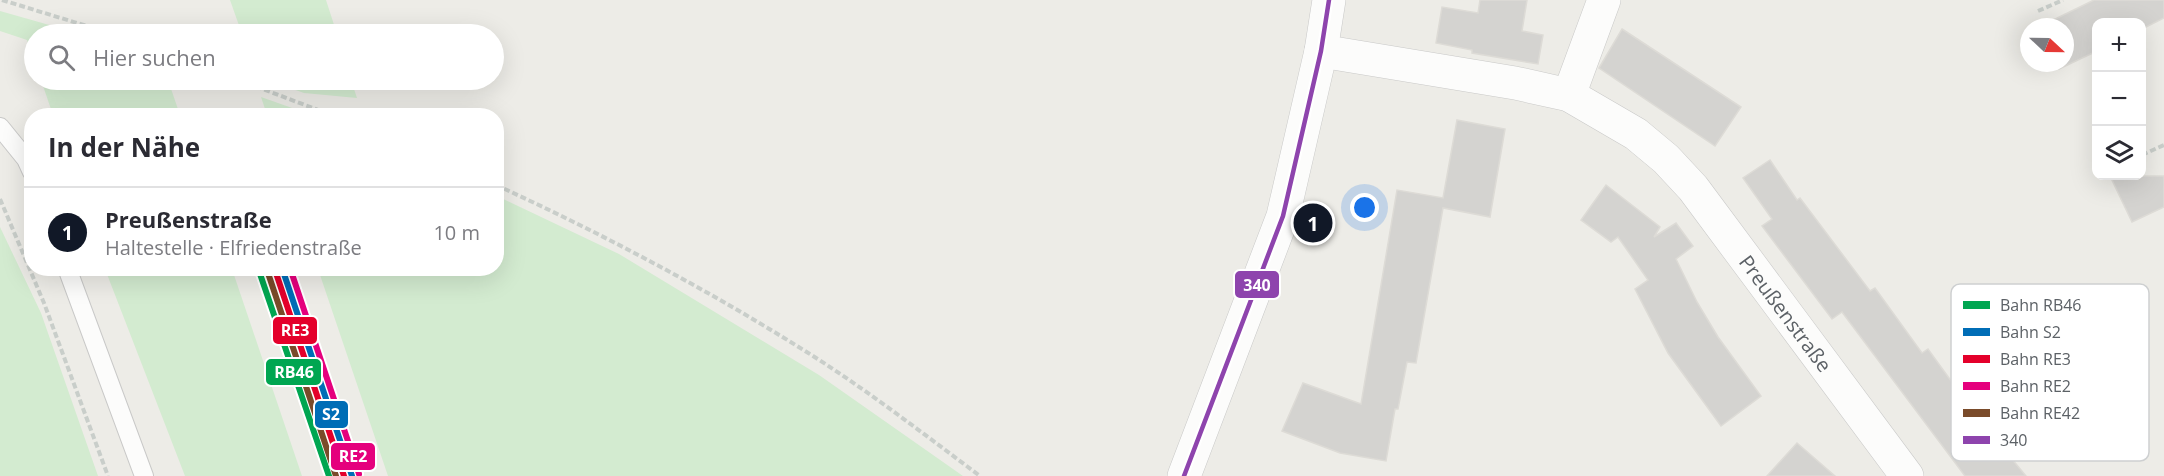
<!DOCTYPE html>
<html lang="de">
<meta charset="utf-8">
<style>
:root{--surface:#fff;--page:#f7f7f7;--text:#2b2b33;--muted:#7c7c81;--line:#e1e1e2;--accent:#111827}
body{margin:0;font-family:"Open Sans",sans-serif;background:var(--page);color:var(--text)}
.controls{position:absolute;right:18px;top:18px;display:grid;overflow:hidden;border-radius:12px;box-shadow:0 6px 24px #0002}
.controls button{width:54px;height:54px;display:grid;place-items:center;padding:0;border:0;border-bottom:2px solid var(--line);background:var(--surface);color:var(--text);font:30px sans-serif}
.compass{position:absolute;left:2020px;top:18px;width:54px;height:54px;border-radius:50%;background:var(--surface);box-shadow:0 6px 24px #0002;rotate:112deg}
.you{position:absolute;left:1365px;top:208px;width:21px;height:21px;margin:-15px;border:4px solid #fff;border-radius:50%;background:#1a73e8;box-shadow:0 0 0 9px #1a73e833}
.badge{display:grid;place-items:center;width:39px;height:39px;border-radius:50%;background:var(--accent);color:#fff;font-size:20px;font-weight:700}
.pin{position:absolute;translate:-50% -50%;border:3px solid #fff;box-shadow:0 2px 6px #0006}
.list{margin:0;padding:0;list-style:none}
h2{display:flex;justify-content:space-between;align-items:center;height:78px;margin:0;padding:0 24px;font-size:26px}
h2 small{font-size:20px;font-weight:400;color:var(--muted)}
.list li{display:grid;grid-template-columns:39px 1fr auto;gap:18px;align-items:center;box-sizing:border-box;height:90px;padding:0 24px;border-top:2px solid var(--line)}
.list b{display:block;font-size:22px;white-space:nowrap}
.list p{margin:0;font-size:20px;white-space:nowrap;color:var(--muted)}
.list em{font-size:20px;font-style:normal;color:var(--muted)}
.icon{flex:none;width:33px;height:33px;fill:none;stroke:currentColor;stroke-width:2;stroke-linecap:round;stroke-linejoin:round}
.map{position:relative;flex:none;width:2164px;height:476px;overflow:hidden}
.search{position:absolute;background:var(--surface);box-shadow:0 6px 24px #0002;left:24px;top:24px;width:480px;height:66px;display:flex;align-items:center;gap:15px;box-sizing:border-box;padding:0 21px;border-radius:33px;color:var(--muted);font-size:22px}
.panel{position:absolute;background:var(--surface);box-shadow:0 6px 24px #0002;left:24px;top:108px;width:480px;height:168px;border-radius:24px}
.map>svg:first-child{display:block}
.green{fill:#d3ebd0}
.building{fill:#d4d3d0;stroke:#dddbd6;stroke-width:1.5}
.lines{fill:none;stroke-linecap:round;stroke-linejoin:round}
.lane-casing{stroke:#c9c9c8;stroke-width:20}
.street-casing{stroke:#c9c9c8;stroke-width:34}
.path{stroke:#c9ceca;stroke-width:4;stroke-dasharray:6 3;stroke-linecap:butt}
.lane{stroke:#fcfcfb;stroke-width:18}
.street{stroke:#fcfcfb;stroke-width:33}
.bus-1-casing{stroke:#fff;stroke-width:9}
.bus-1{stroke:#8e44ad;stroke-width:4.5}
.rail-1-casing{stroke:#fff;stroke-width:10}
.rail-2-casing{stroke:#fff;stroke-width:10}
.rail-3-casing{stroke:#fff;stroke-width:10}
.rail-4-casing{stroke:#fff;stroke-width:10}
.rail-5-casing{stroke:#fff;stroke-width:10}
.rail-1{stroke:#00a651;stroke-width:6}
.rail-2{stroke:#006db6;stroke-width:6}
.rail-3{stroke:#e4002b;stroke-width:6}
.rail-4{stroke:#e5007d;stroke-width:6}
.rail-5{stroke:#7a4b2a;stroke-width:6}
.labels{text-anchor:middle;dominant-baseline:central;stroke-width:6;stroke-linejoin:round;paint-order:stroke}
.street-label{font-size:20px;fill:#5c6166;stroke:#fff}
.key{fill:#fff;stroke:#ced0d1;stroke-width:1.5}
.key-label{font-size:16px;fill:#5c6166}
.line-badge{stroke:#fff;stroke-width:2}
.badge-label{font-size:16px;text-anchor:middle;font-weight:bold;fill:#fff}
</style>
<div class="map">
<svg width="2164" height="476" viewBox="0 0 2164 476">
<rect width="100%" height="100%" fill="#edece7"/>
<path class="green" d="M 230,0 L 326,0 L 337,34 L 242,34 Z
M 0,11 L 74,32 L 80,34 L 34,34 L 34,61 L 27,40 L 0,31 Z
M 41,80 L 168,80 L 180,115 L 53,115 Z
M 267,80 L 351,80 L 357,98 L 304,93 Z
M 261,97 L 312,115 L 267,115 Z
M 497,196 L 619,254 L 819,375 L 963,476 L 388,476 L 318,269 L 496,268 Z
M 0,227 L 41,313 L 98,476 L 0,476 Z
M 105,269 L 232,269 L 302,476 L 185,476 Z"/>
<path class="building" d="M 1480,0 L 1527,0 L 1522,31 L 1543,35 L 1538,64 L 1472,53 L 1472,50 L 1436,43 L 1442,7 L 1478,13 Z
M 2094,0 L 2164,0 L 2164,18 L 2142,29 L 2142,22 L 2097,22 L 2097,51 L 2059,69 L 2056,63 L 2065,63 L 2065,27 L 2039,27 L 2038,24 L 2045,24 Z
M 1622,29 L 1741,107 L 1715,146 L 1599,68 Z
M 1457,120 L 1505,129 L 1490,217 L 1443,208 L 1416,363 L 1407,362 L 1398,409 L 1395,409 L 1386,461 L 1340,453 L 1282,431 L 1303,383 L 1361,404 L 1397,190 L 1443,198 Z
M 1770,160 L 1797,200 L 1800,198 L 1870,291 L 1875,288 L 1922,353 L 1928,349 L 1978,418 L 2026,476 L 1965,476 L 1842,312 L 1832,319 L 1762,226 L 1772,219 L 1743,178 Z
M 2110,176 L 2164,176 L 2164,207 L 2132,222 Z
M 1606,185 L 1660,227 L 1654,237 L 1676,223 L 1693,246 L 1676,259 L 1697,302 L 1718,337 L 1761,396 L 1721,426 L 1668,353 L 1635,289 L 1648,280 L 1618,237 L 1611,242 L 1581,220 Z
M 1797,443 L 1835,476 L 1767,476 Z"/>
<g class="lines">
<defs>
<path id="lane" d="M 0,127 L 26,159 L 32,172
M 67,268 L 144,476"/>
<g id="street">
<path id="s1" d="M 1321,51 L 1515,83 L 1569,95 L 1636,134 L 1666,159 L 1693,188 L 1907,476"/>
<path d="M 1569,95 L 1604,0"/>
<path d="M 1184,476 L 1283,216 L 1321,51 L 1329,0"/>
</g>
</defs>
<use href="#lane" class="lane-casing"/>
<use href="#street" class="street-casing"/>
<path class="path" d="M 2,0 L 113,34
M 2038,11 L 2063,0
M 239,80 L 334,116
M 2142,155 L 2164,145
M 496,185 C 605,235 712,292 813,356 C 871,393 925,435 980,476
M 0,199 L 44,303 L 108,476"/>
<use href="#lane" class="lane"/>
<use href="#street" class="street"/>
<defs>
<path id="bus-1" d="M 1184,476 L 1283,216 L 1321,51 L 1329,0"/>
</defs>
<use href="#bus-1" class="bus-1-casing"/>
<use href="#bus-1" class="bus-1"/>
<defs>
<path id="rail-1" d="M 258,268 L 329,476"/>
<path id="rail-2" d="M 282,268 L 352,476"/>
<path id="rail-3" d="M 275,270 L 344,476"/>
<path id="rail-4" d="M 290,268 L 359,474"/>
<path id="rail-5" d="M 268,273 L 336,476"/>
</defs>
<use href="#rail-1" class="rail-1-casing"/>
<use href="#rail-2" class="rail-2-casing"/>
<use href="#rail-3" class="rail-3-casing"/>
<use href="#rail-4" class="rail-4-casing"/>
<use href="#rail-5" class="rail-5-casing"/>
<use href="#rail-1" class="rail-1"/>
<use href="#rail-2" class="rail-2"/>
<use href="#rail-3" class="rail-3"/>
<use href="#rail-4" class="rail-4"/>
<use href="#rail-5" class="rail-5"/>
</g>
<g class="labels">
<g class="street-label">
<text stroke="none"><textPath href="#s1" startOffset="564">Preußenstraße</textPath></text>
</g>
</g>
<rect x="1951" y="284" width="198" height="177" rx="9" class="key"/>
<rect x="1963" y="301" width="27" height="8" fill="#00a651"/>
<rect x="1963" y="328" width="27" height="8" fill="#006db6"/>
<rect x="1963" y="355" width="27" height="8" fill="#e4002b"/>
<rect x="1963" y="382" width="27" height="8" fill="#e5007d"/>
<rect x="1963" y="409" width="27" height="8" fill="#7a4b2a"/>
<rect x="1963" y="436" width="27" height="8" fill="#8e44ad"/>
<g class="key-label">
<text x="2000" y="311">Bahn RB46</text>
<text x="2000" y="338">Bahn S2</text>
<text x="2000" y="365">Bahn RE3</text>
<text x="2000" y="392">Bahn RE2</text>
<text x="2000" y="419">Bahn RE42</text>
<text x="2000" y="446">340</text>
</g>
<g class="line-badge">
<rect x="1234" y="270" width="46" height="29" rx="6" fill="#8e44ad"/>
<rect x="272" y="316" width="46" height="29" rx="6" fill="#e4002b"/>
<rect x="265" y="358" width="57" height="28" rx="6" fill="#00a651"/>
<rect x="314" y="400" width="35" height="29" rx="6" fill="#006db6"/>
<rect x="330" y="442" width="46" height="29" rx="6" fill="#e5007d"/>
</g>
<g class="badge-label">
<text x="1257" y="291">340</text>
<text x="295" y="336">RE3</text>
<text x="294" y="378">RB46</text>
<text x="331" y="420">S2</text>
<text x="353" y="462">RE2</text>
</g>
</svg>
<div class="controls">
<button>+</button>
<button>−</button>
<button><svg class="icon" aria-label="layers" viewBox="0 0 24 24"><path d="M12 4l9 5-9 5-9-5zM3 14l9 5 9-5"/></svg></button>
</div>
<svg class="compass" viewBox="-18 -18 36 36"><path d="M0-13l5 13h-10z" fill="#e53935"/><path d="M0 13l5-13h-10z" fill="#7c7c81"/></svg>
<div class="you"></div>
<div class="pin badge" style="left:1313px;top:223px">1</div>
<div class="search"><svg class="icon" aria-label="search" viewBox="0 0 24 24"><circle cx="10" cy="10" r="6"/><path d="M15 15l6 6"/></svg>Hier suchen</div>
<section class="panel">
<h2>In der Nähe<small></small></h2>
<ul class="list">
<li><span class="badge">1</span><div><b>Preußenstraße</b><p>Haltestelle · Elfriedenstraße</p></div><em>10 m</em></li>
</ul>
</section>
</div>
